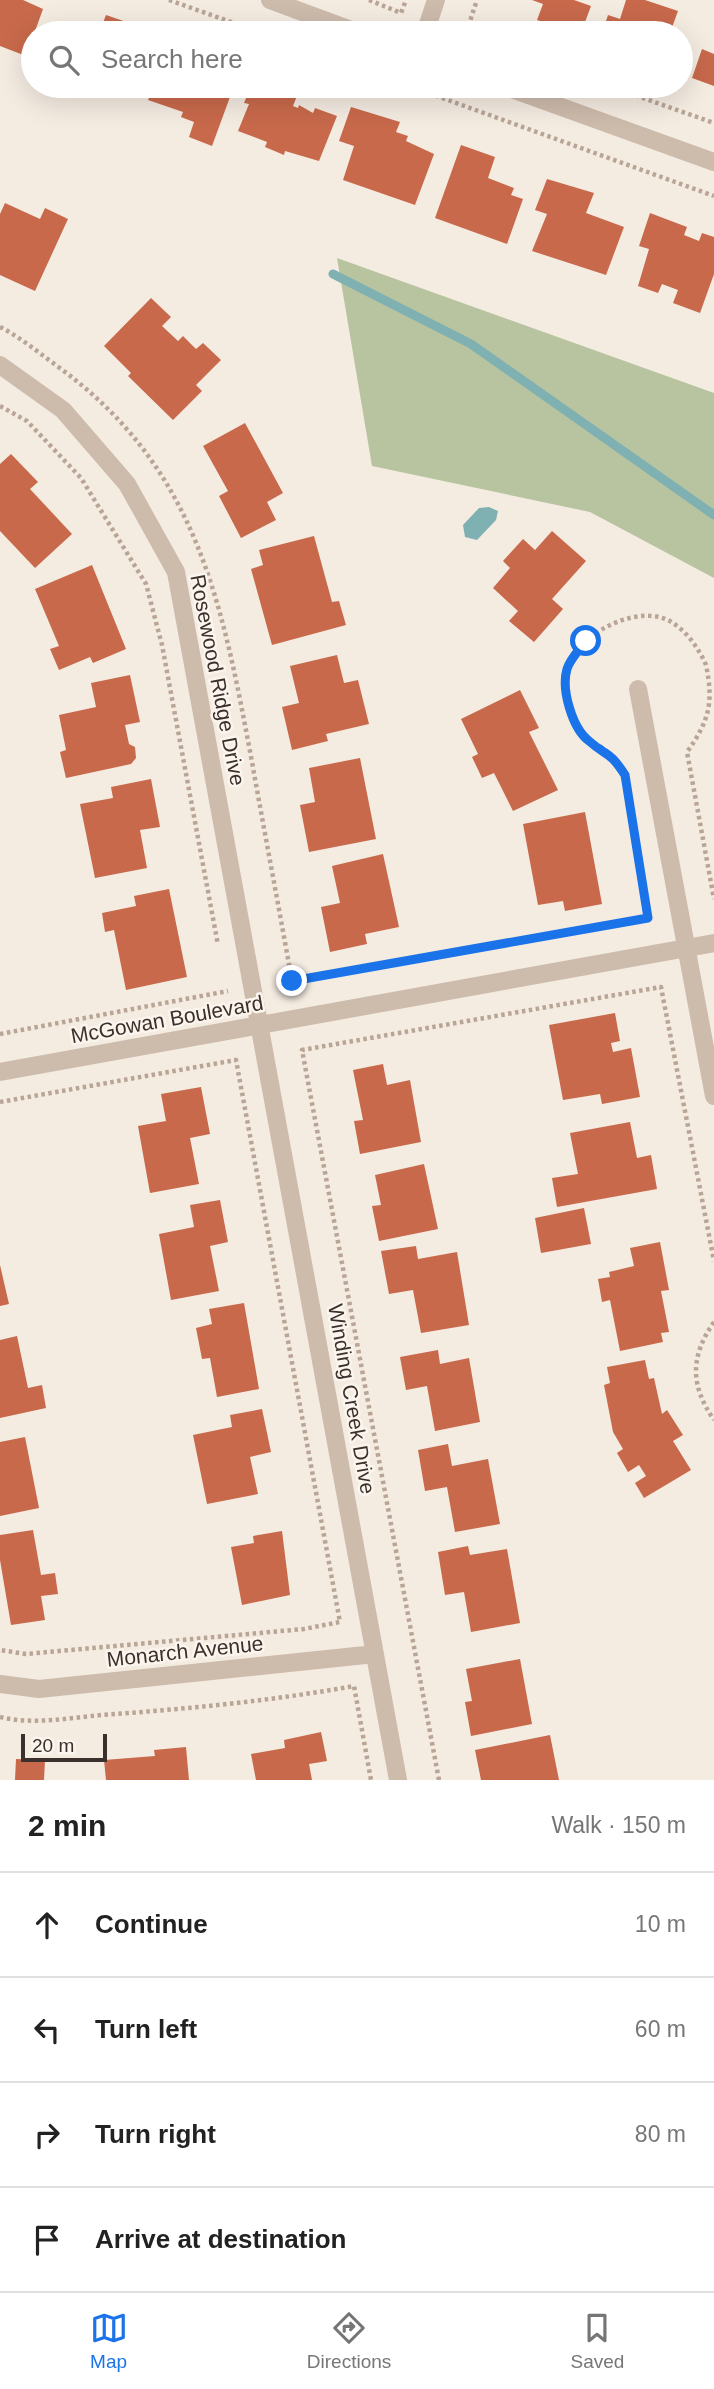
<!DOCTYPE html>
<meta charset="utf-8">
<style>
:root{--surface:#fff;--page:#f2f2f2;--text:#222;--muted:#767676;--line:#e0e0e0;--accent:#1a73e8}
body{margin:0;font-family:Arial,sans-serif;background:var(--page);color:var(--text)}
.scale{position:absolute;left:21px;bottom:18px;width:86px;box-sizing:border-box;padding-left:7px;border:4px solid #3b302b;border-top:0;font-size:19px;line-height:24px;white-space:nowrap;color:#3b302b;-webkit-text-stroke:5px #fbf5ee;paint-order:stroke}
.stop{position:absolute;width:21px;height:21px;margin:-16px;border:5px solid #1a73e8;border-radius:50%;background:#fff}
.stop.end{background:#1a73e8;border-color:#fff;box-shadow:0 2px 7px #0008}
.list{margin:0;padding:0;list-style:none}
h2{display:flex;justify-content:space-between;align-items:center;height:91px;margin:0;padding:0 28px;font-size:30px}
h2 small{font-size:23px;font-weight:400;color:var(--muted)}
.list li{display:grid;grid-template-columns:46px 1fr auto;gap:21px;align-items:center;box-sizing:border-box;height:105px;padding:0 28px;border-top:2px solid var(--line)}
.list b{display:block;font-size:26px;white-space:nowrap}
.list em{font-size:23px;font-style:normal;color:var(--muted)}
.icon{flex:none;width:38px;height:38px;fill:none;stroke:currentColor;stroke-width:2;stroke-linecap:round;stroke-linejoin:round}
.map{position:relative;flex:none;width:714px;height:1780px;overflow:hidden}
.search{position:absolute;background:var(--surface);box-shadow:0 7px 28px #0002;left:21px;right:21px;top:21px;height:77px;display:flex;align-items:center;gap:18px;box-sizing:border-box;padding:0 24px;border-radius:38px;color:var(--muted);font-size:26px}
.sheet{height:511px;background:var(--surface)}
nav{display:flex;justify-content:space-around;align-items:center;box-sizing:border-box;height:98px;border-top:2px solid var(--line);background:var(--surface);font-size:19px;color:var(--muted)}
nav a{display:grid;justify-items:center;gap:4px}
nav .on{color:var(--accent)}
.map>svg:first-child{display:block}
.green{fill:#b8c4a0}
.water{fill:#7fb0b2}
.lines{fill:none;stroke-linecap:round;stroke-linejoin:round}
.stream{stroke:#7fb0b2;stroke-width:9}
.building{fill:#c8694b}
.path{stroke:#b9a596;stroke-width:4.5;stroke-dasharray:3.5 3.5;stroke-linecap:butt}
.minor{stroke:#cdbbac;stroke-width:18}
.route{stroke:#1a73e8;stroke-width:9}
.labels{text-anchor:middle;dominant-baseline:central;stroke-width:5;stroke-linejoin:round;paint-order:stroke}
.street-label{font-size:21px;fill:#3b302b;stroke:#fbf5ee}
</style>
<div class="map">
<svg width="714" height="1780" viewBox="0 0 714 1780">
<rect width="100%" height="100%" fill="#f4ebe1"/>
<path class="green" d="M 337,258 L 714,393 L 714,578 L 590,512 L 372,466 Z"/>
<path class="water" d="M 489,507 L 498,511 L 496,520 L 477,540 L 465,537 L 463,525 L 479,508 Z"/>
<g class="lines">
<path class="stream" d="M 333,274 L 471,344 L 714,515"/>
</g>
<path class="building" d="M 0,0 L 23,0 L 43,9 L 26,56 L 0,46 Z
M 532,0 L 574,0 L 591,6 L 581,33 L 573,33 L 537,20 L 543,4 Z
M 626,0 L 645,0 L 678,11 L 670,33 L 602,33 L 608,15 L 620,19 Z
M 106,15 L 141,27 L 139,33 L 99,33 Z
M 61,24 L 74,28 L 75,25 L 95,33 L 58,33 Z
M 702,49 L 714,54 L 714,86 L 692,78 Z
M 82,86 L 108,86 L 105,94 Z
M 154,86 L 234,86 L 212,146 L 189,137 L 194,122 L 181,117 L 183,112 L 148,100 Z
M 251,86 L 301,86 L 293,106 L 298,108 L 299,105 L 313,113 L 315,108 L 337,116 L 319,161 L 285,151 L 284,155 L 265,147 L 267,142 L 238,131 L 249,104 L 244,103 Z
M 351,107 L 400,122 L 396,132 L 408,136 L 406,141 L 434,154 L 415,205 L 343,180 L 354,146 L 339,141 Z
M 461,145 L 495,157 L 488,178 L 514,188 L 511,195 L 523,199 L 507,244 L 435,218 Z
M 547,179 L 594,193 L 586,213 L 624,227 L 606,275 L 532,251 L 547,214 L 535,210 Z
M 5,203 L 40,219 L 45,208 L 68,219 L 35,291 L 0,275 L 0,214 Z
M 650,213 L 687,227 L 684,235 L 699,241 L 702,233 L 714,237 L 714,274 L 700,313 L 673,303 L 678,290 L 662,284 L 658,293 L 638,286 L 649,249 L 639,246 Z
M 151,298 L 171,317 L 162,326 L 178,341 L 183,336 L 196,349 L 203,343 L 221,360 L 196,385 L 202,391 L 173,420 L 128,376 L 131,373 L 104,346 Z
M 245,423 L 283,493 L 267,502 L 276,520 L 241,538 L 219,496 L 228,491 L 203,446 Z
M 11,454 L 38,482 L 30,489 L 72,534 L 35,568 L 0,531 L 0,464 Z
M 552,531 L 586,561 L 552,599 L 563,609 L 534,642 L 509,621 L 518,611 L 493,588 L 510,568 L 503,561 L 523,539 L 535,550 Z
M 314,536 L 332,602 L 339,601 L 346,625 L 272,645 L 251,569 L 263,565 L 259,550 Z
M 92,565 L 126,649 L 93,663 L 90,657 L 59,670 L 50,649 L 59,646 L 35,589 Z
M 337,655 L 344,683 L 358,680 L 369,724 L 326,734 L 328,741 L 292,750 L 282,707 L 299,703 L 290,666 Z
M 130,675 L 140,722 L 125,725 L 129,744 L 135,747 L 136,758 L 131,764 L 66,778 L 60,752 L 66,750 L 59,715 L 96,707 L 91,683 Z
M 520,690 L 539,728 L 529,732 L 558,790 L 513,811 L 494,773 L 482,778 L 472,757 L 478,754 L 461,719 Z
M 360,758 L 376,839 L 309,852 L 300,805 L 315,802 L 309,768 Z
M 151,779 L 160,827 L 140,830 L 147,868 L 95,878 L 80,804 L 113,798 L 111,787 Z
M 585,812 L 602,904 L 565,911 L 563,901 L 538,905 L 523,824 Z
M 383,854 L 399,927 L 365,934 L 367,944 L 330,952 L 321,907 L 340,903 L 332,866 Z
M 169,889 L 187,977 L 126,990 L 114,930 L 105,932 L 102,913 L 136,906 L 134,896 Z
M 615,1013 L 620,1041 L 611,1043 L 613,1052 L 631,1048 L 640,1097 L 602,1104 L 600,1094 L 563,1100 L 549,1025 Z
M 383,1064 L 387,1085 L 410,1080 L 421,1142 L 360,1154 L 354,1121 L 363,1120 L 353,1070 Z
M 201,1087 L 210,1134 L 190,1138 L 199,1184 L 150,1193 L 138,1126 L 166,1121 L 161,1094 Z
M 630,1122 L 637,1158 L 651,1155 L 657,1189 L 557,1207 L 552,1178 L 578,1174 L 570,1133 Z
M 424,1164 L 438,1229 L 379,1241 L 372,1206 L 381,1205 L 375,1175 Z
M 220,1200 L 228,1242 L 210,1246 L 219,1291 L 171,1300 L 159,1234 L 194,1227 L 190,1205 Z
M 584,1208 L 591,1244 L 541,1253 L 535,1218 Z
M 660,1242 L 669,1290 L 661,1291 L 669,1332 L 661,1333 L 663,1342 L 620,1351 L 610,1300 L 602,1302 L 598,1279 L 610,1277 L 609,1272 L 634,1266 L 630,1248 Z
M 416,1246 L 418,1259 L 457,1252 L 469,1325 L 421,1333 L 413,1290 L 389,1294 L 381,1251 Z
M 0,1265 L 9,1304 L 0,1306 Z
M 244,1303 L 259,1389 L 217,1397 L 210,1358 L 202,1359 L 196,1328 L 212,1324 L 209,1309 Z
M 17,1336 L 28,1388 L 42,1385 L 46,1408 L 0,1418 L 0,1340 Z
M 438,1350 L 440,1364 L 469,1358 L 480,1422 L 435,1431 L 427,1386 L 406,1390 L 400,1357 Z
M 645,1360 L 649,1379 L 654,1378 L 662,1414 L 667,1410 L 683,1435 L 673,1441 L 691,1470 L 644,1498 L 635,1483 L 646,1476 L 639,1465 L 628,1472 L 617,1453 L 623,1449 L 613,1432 L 604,1385 L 610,1383 L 607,1367 Z
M 262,1409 L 271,1452 L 250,1457 L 258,1494 L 207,1504 L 193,1435 L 232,1427 L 230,1415 Z
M 25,1437 L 39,1508 L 0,1516 L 0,1442 Z
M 448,1444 L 452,1466 L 488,1459 L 500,1524 L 455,1532 L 447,1487 L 425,1491 L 418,1450 Z
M 33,1530 L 41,1575 L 55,1573 L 58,1594 L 41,1596 L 45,1620 L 11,1625 L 0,1560 L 0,1535 Z
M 282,1531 L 290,1595 L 242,1605 L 231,1547 L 254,1543 L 253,1536 Z
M 468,1546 L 470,1555 L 507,1549 L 520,1623 L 471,1632 L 464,1592 L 445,1595 L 438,1552 Z
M 520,1659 L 532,1724 L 471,1736 L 465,1702 L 472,1701 L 466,1669 Z
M 321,1732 L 327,1761 L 309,1764 L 312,1780 L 256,1780 L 251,1754 L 285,1748 L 284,1740 Z
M 550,1735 L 559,1780 L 481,1780 L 475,1750 Z
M 186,1747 L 189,1780 L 106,1780 L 104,1760 L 155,1756 L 154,1750 Z
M 16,1759 L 45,1760 L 44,1780 L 15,1780 Z"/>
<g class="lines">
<path class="path" d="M 169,0 L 262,33
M 369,0 L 401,13 L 406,0
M 466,33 L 477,0
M 409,86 L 714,196
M 609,86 L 714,123
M 0,327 C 20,337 38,352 57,366 C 197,467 222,602 252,762 C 265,835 279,908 292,981 L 648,918 L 625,775 C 621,769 618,762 613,757 C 602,744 585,742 577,726 C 569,712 562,685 567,669 C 578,633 640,601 673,623 C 688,633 699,649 706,665 C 714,703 709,721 687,752 L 714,899
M 0,406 L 27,421 L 81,478 L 146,584 L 162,645 L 218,945
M 0,1034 L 228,991
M 0,1102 L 236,1060 L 340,1622 L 304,1629 L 26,1654 L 0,1650
M 714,1322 C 690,1357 690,1385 714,1420
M 0,1717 C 33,1725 68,1718 102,1715 C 186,1709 271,1701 354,1686 L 371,1780
M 439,1780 L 302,1050 L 661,987 L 714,1261"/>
<path class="minor" d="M 270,0 L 359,33
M 425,33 L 436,0
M 503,86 L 714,162
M 0,365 L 63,410 L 127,484 L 176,572 L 398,1780
M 638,689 L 714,1096
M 0,1072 L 714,943
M 0,1684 L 39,1689 L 375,1654"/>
</g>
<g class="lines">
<path class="route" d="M 292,981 L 648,918 L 625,775 C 609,750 607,757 589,741 C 572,728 561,689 567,669 C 570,659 580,649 586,641"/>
</g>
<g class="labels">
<g class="street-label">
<text transform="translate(218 680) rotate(79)">Rosewood Ridge Drive</text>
<text transform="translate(167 1019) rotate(-10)">McGowan Boulevard</text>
<text transform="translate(352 1399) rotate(80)">Winding Creek Drive</text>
<text transform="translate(185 1651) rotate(-6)">Monarch Avenue</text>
</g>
</g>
</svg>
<div class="scale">20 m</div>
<div class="stop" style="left:586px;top:641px"></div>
<div class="stop end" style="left:292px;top:981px"></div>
<div class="search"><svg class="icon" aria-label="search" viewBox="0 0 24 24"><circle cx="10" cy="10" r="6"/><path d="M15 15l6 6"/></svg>Search here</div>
</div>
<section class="sheet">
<h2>2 min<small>Walk · 150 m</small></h2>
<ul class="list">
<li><svg class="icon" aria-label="ahead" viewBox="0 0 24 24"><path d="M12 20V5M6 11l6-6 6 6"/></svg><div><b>Continue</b></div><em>10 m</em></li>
<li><svg class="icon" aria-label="left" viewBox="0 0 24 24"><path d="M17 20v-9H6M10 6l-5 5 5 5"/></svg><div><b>Turn left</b></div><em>60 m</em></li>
<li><svg class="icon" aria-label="right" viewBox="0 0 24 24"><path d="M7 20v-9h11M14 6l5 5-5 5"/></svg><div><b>Turn right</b></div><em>80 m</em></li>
<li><svg class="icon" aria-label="arrive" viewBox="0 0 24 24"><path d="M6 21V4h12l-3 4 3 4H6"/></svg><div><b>Arrive at destination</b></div></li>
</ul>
</section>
<nav>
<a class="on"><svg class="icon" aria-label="map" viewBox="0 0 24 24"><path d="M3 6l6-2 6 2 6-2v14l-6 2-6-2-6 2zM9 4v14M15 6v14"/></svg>Map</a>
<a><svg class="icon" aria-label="directions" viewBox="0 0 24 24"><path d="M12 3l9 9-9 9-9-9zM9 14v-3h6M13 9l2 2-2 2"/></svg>Directions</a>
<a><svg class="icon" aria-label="saved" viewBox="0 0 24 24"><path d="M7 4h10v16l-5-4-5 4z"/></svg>Saved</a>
</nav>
